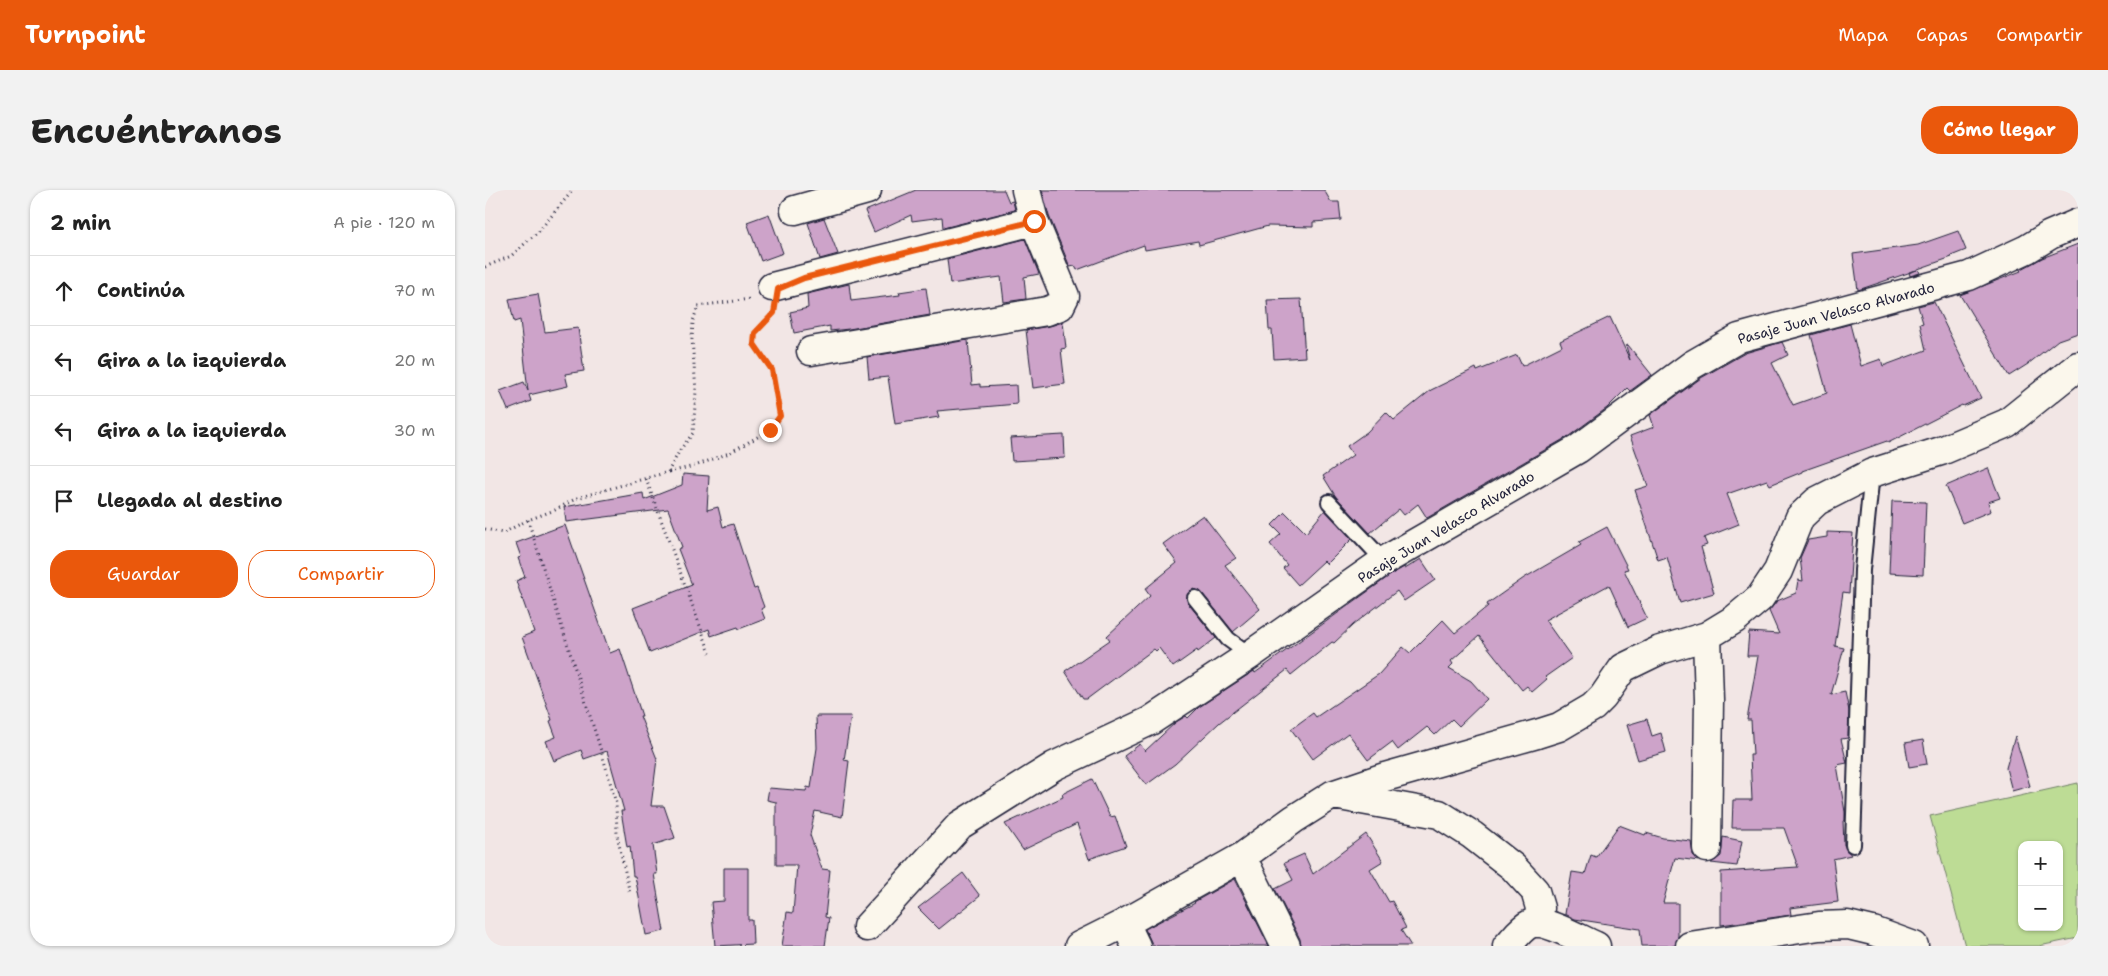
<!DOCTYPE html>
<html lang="es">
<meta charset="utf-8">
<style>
:root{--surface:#fff;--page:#f2f2f2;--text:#222;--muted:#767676;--line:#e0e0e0;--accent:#ea580c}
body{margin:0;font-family:"Shantell Sans",sans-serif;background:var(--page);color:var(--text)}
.controls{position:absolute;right:15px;bottom:15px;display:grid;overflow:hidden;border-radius:10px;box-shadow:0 1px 4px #0004}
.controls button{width:45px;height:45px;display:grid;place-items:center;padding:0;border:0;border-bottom:1px solid var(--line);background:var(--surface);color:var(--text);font:25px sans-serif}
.stop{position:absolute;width:15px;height:15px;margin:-11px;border:4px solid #ea580c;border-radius:50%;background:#fff}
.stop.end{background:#ea580c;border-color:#fff;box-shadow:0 1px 5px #0008}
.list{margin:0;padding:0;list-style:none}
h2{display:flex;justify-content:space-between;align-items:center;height:65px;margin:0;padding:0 20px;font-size:21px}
h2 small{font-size:16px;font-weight:400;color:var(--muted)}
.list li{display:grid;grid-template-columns:32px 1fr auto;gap:15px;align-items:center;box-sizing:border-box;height:70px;padding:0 20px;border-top:1px solid var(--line)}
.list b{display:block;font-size:19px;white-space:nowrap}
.list em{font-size:16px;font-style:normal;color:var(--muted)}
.actions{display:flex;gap:10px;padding:15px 20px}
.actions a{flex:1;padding:11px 0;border:1px solid var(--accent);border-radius:20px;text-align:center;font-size:18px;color:var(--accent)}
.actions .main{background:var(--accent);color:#fff}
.icon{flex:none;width:28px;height:28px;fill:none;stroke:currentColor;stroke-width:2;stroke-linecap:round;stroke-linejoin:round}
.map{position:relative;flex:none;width:1593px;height:756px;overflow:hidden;border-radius:20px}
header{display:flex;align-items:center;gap:30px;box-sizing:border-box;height:70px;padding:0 25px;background:var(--accent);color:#fff}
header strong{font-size:24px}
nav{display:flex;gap:28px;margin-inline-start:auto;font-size:18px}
.intro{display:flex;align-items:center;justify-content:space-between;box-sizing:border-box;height:120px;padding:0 30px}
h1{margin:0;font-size:35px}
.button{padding:12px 22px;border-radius:20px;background:var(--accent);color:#fff;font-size:18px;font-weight:700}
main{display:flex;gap:30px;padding:0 30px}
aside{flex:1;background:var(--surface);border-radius:20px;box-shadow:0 1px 4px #0004}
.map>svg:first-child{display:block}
.green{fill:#bddc95;stroke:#707f68;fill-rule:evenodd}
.building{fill:#cda3c9;stroke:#22223b}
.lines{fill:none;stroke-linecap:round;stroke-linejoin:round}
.service-casing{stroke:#22223b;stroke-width:18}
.minor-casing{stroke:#22223b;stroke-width:31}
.path{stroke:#22223b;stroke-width:3;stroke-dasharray:1 4;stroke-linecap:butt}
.service{stroke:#fbf7ec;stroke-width:14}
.minor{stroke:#fbf7ec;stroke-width:28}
.route{stroke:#ea580c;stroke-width:6}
.labels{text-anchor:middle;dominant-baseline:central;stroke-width:4;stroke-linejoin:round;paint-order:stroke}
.street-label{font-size:14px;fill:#22223b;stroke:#fbf7ec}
</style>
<header>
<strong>Turnpoint</strong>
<nav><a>Mapa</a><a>Capas</a><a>Compartir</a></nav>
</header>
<div class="intro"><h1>Encuéntranos</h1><a class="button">Cómo llegar</a></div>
<main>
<aside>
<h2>2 min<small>A pie · 120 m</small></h2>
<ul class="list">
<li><svg class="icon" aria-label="ahead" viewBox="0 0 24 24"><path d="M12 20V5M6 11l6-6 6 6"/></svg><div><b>Continúa</b></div><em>70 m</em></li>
<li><svg class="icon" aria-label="left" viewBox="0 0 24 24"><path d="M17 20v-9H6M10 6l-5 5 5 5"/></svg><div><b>Gira a la izquierda</b></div><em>20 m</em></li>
<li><svg class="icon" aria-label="left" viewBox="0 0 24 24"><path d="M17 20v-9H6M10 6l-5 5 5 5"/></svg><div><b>Gira a la izquierda</b></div><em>30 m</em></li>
<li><svg class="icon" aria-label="arrive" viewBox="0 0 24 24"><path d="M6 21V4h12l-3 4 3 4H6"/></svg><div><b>Llegada al destino</b></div></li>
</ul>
<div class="actions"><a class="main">Guardar</a><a>Compartir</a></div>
</aside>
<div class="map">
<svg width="1593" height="756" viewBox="0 0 1593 756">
<rect width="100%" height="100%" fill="#f2e6e5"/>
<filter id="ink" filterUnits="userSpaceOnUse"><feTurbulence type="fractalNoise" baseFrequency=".02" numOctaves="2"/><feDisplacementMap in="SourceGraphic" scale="10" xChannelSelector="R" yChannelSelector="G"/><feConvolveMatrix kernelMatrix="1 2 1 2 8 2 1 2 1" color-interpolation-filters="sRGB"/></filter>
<g filter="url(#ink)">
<path class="green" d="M 1593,593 L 1593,748 L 1554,756 L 1480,756 L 1445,626 ZM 1537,655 L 1574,655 L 1574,737 L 1537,737 Z"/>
<path class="building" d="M 431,0 L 519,0 L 524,12 L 528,11 L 530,20 L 458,38 L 457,27 L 427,31 L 426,25 L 389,42 L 380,21 Z
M 557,0 L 839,0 L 846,12 L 854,12 L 856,30 L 828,32 L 828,37 L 783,36 L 714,55 L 713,51 L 660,60 L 659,55 L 592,80 L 590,76 L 585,77 L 564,26 Z
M 284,24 L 298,63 L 276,71 L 262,32 Z
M 339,28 L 353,64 L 335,69 L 323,33 Z
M 1473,41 L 1481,60 L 1466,66 L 1467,67 L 1433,79 L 1435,83 L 1425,86 L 1424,82 L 1432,80 L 1373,100 L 1368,64 L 1433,55 Z
M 540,49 L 554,84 L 539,87 L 541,109 L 519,112 L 516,87 L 465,94 L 462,69 Z
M 1593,54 L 1593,143 L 1573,150 L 1543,174 L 1524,186 L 1475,105 L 1536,81 L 1535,80 L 1557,68 Z
M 364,94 L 366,111 L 415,105 L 414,102 L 441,98 L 445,125 L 364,139 L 345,141 L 345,136 L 309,143 L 305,122 L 323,118 L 322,104 Z
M 53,104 L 60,142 L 93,138 L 99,181 L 80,184 L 83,196 L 44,205 L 46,211 L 23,220 L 15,201 L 39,192 L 43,201 L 35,130 L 29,132 L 24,109 Z
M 816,109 L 820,167 L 789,169 L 787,140 L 784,140 L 782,110 Z
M 1449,112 L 1496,208 L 1478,216 L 1477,215 L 1403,253 L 1402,251 L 1317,281 L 1317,282 L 1285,295 L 1282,290 L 1242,304 L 1254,334 L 1219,348 L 1222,355 L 1216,357 L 1229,403 L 1195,413 L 1182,367 L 1173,370 L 1150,300 L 1163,296 L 1145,246 L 1169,237 L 1165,225 L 1216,188 L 1260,163 L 1297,152 L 1303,165 L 1287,173 L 1308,215 L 1342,203 L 1326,145 L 1365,134 L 1376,176 L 1396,169 L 1398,176 L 1441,160 L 1435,134 L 1438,133 L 1433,116 Z
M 1125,127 L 1145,170 L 1141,156 L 1143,155 L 1167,185 L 1145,201 L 1142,198 L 1122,218 L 1084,246 L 942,328 L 933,314 L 919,325 L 914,319 L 885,343 L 851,307 L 838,286 L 868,265 L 862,256 L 882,242 L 901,222 L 909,230 L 946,200 L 991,178 L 992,181 L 1032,165 L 1037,176 L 1077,156 L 1075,151 Z
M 578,132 L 581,158 L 576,159 L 580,194 L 548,198 L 541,140 L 565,136 Z
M 483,150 L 487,195 L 495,194 L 495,197 L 531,195 L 532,214 L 452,221 L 454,227 L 410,234 L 403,187 L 384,189 L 382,167 Z
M 579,245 L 580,268 L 527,271 L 525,248 Z
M 1503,278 L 1515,308 L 1503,312 L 1506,321 L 1477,333 L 1461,296 Z
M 198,284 L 224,286 L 222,320 L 233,317 L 238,337 L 248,334 L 269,399 L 272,398 L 279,417 L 276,419 L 280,429 L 254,439 L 253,437 L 226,446 L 224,439 L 165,463 L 148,418 L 207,395 L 193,359 L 197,357 L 183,319 L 81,332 L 79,317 L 158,303 L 159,310 L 197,295 Z
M 1407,311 L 1441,312 L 1438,385 L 1404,383 Z
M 840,320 L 867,349 L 842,374 L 839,371 L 813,395 L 798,378 L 802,375 L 785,354 L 796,344 L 787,335 L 800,322 L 821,343 Z
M 718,325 L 751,368 L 740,375 L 775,419 L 748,442 L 716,402 L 709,399 L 705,401 L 702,405 L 703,413 L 731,448 L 713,462 L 712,460 L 688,477 L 674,458 L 671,461 L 669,459 L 602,509 L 598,509 L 580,481 L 625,450 L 622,446 L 665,406 L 660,399 L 692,373 L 678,354 Z
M 80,335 L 125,463 L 135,459 L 157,526 L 155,526 L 172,569 L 166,616 L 179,616 L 190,648 L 168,655 L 172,684 L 169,684 L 179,741 L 161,745 L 150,686 L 148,686 L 145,656 L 142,657 L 136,621 L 139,621 L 122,561 L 99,569 L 96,560 L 69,571 L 61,551 L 71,547 L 65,531 L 67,530 L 37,447 L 49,442 L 31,391 L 40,387 L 33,368 L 36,367 L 31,353 Z
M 1122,337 L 1143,379 L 1139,380 L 1162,428 L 1143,437 L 1124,395 L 1060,430 L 1087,468 L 1060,487 L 1062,489 L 1047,502 L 1042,496 L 1037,500 L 994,446 L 966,471 L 968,474 L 964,478 L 986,491 L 1002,509 L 974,536 L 967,529 L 950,545 L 942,537 L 913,560 L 907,552 L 883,570 L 863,543 L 828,569 L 806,539 L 828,523 L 831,527 L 894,484 L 918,457 L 925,463 L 958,430 L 970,443 L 1003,416 L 1002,414 L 1039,388 L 1096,355 L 1094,352 Z
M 1342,342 L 1368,343 L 1364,403 L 1358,402 L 1350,456 L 1359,458 L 1346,505 L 1360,502 L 1364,521 L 1363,548 L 1356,549 L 1362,573 L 1352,575 L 1360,622 L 1360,631 L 1358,631 L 1359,655 L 1366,665 L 1348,669 L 1353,712 L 1305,718 L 1306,725 L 1236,735 L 1236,682 L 1313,677 L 1299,638 L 1247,638 L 1248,610 L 1267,610 L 1265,565 L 1268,565 L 1266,530 L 1262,530 L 1273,466 L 1262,466 L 1264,442 L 1294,444 L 1284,421 L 1292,411 L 1311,403 L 1313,390 L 1318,391 L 1315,368 L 1323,350 L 1342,347 Z
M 936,369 L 950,390 L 919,411 L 912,401 L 868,435 L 849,453 L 847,452 L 806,485 L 802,480 L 734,533 L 690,574 L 661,595 L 639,566 L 655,554 L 660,561 L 691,532 L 701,526 L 703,528 L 714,517 L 769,481 L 770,483 L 907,384 L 919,377 L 920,379 Z
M 331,526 L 366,526 L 359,570 L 364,571 L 357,627 L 330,621 L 325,645 L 337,679 L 345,680 L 340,727 L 344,728 L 340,756 L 297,756 L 302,722 L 308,723 L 312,675 L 291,675 L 291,612 L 282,610 L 284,598 L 321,601 L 322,597 L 326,598 L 332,558 Z
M 1162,529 L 1167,546 L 1176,543 L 1181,562 L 1153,570 L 1142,535 Z
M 1530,546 L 1545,596 L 1527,601 L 1521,578 Z
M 1438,550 L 1442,574 L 1424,577 L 1420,553 Z
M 607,589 L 625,627 L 630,626 L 641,656 L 604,669 L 592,634 L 538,660 L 520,634 L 578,607 L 577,604 Z
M 1134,635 L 1160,645 L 1161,643 L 1178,648 L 1206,651 L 1208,665 L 1214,671 L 1190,668 L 1178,713 L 1193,713 L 1193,747 L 1190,756 L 1157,756 L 1155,739 L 1090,729 L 1080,724 L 1087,682 L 1100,684 L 1106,665 L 1111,667 Z
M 881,644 L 898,671 L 885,679 L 904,712 L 907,711 L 921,738 L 916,740 L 926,756 L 816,756 L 815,749 L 790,699 L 808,690 L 799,673 L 819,664 L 828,684 Z
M 1238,647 L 1257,651 L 1252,676 L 1226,673 L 1236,666 Z
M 239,678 L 263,678 L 263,730 L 267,730 L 268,754 L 230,756 L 226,712 L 239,711 Z
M 478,683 L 495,706 L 454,739 L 433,718 Z
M 750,689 L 784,756 L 668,756 L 660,739 L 710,713 L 709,712 Z"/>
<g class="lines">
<defs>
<path id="service" d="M 844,312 L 899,371
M 710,408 L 743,449 L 765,465
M 1368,655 L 1377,380 L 1387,283"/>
<path id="minor" d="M 310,20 L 382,0
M 287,97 L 549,31
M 326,161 L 562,121 L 575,116 L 580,106 L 549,31 L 541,0
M 1222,446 L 1224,510 L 1222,658
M 849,605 L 954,624 L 987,645 L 1028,677 L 1050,701 L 1055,718 L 1053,733
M 757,667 L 801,756
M 640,733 L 651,756
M 382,737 L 475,635 L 569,576 L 665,531 L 765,465 L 899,371 L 1093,259 L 1207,175 L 1254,148 L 1484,86 L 1542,59 L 1565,45 L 1593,33
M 594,756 L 640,733 L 757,667 L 809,629 L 847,605 L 900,587 L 1052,544 L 1074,537 L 1108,517 L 1118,507 L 1138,478 L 1175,460 L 1222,446 L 1250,429 L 1275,408 L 1293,381 L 1315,327 L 1332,311 L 1387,283 L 1456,261 L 1522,233 L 1593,176
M 1022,756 C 1028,750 1036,738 1045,734 C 1060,728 1096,750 1111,756
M 1205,756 L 1334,736 L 1363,735 L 1388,741 L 1429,756"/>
</defs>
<use href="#service" class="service-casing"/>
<use href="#minor" class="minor-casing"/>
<path class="path" d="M 0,77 L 26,66 L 54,41 L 88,0
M 184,282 L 210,276 L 244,263 L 285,240 L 295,226 L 287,180 L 269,154 L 270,143 L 289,123
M 161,289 L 225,463
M 43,330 L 118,567 L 131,613 L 132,645 L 145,704
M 0,339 L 18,343 L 43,330 L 70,320 L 92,308 L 183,282 L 195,260 L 208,243 L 211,201 L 207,149 L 208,131 L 213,116 L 265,109"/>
<use href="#service" class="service"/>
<use href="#minor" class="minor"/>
</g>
</g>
<g class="lines" filter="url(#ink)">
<path class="route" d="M 285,240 L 295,226 L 287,180 L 269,154 L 270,143 L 289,123 L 293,99 L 319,88 L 549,31"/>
</g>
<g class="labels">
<g class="street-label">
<text transform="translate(1351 123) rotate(-15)">Pasaje Juan Velasco Alvarado</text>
<text transform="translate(961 337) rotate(-31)">Pasaje Juan Velasco Alvarado</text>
</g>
</g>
</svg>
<div class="controls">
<button>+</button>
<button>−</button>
</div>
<div class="stop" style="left:549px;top:31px"></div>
<div class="stop end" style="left:285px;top:240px"></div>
</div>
</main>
